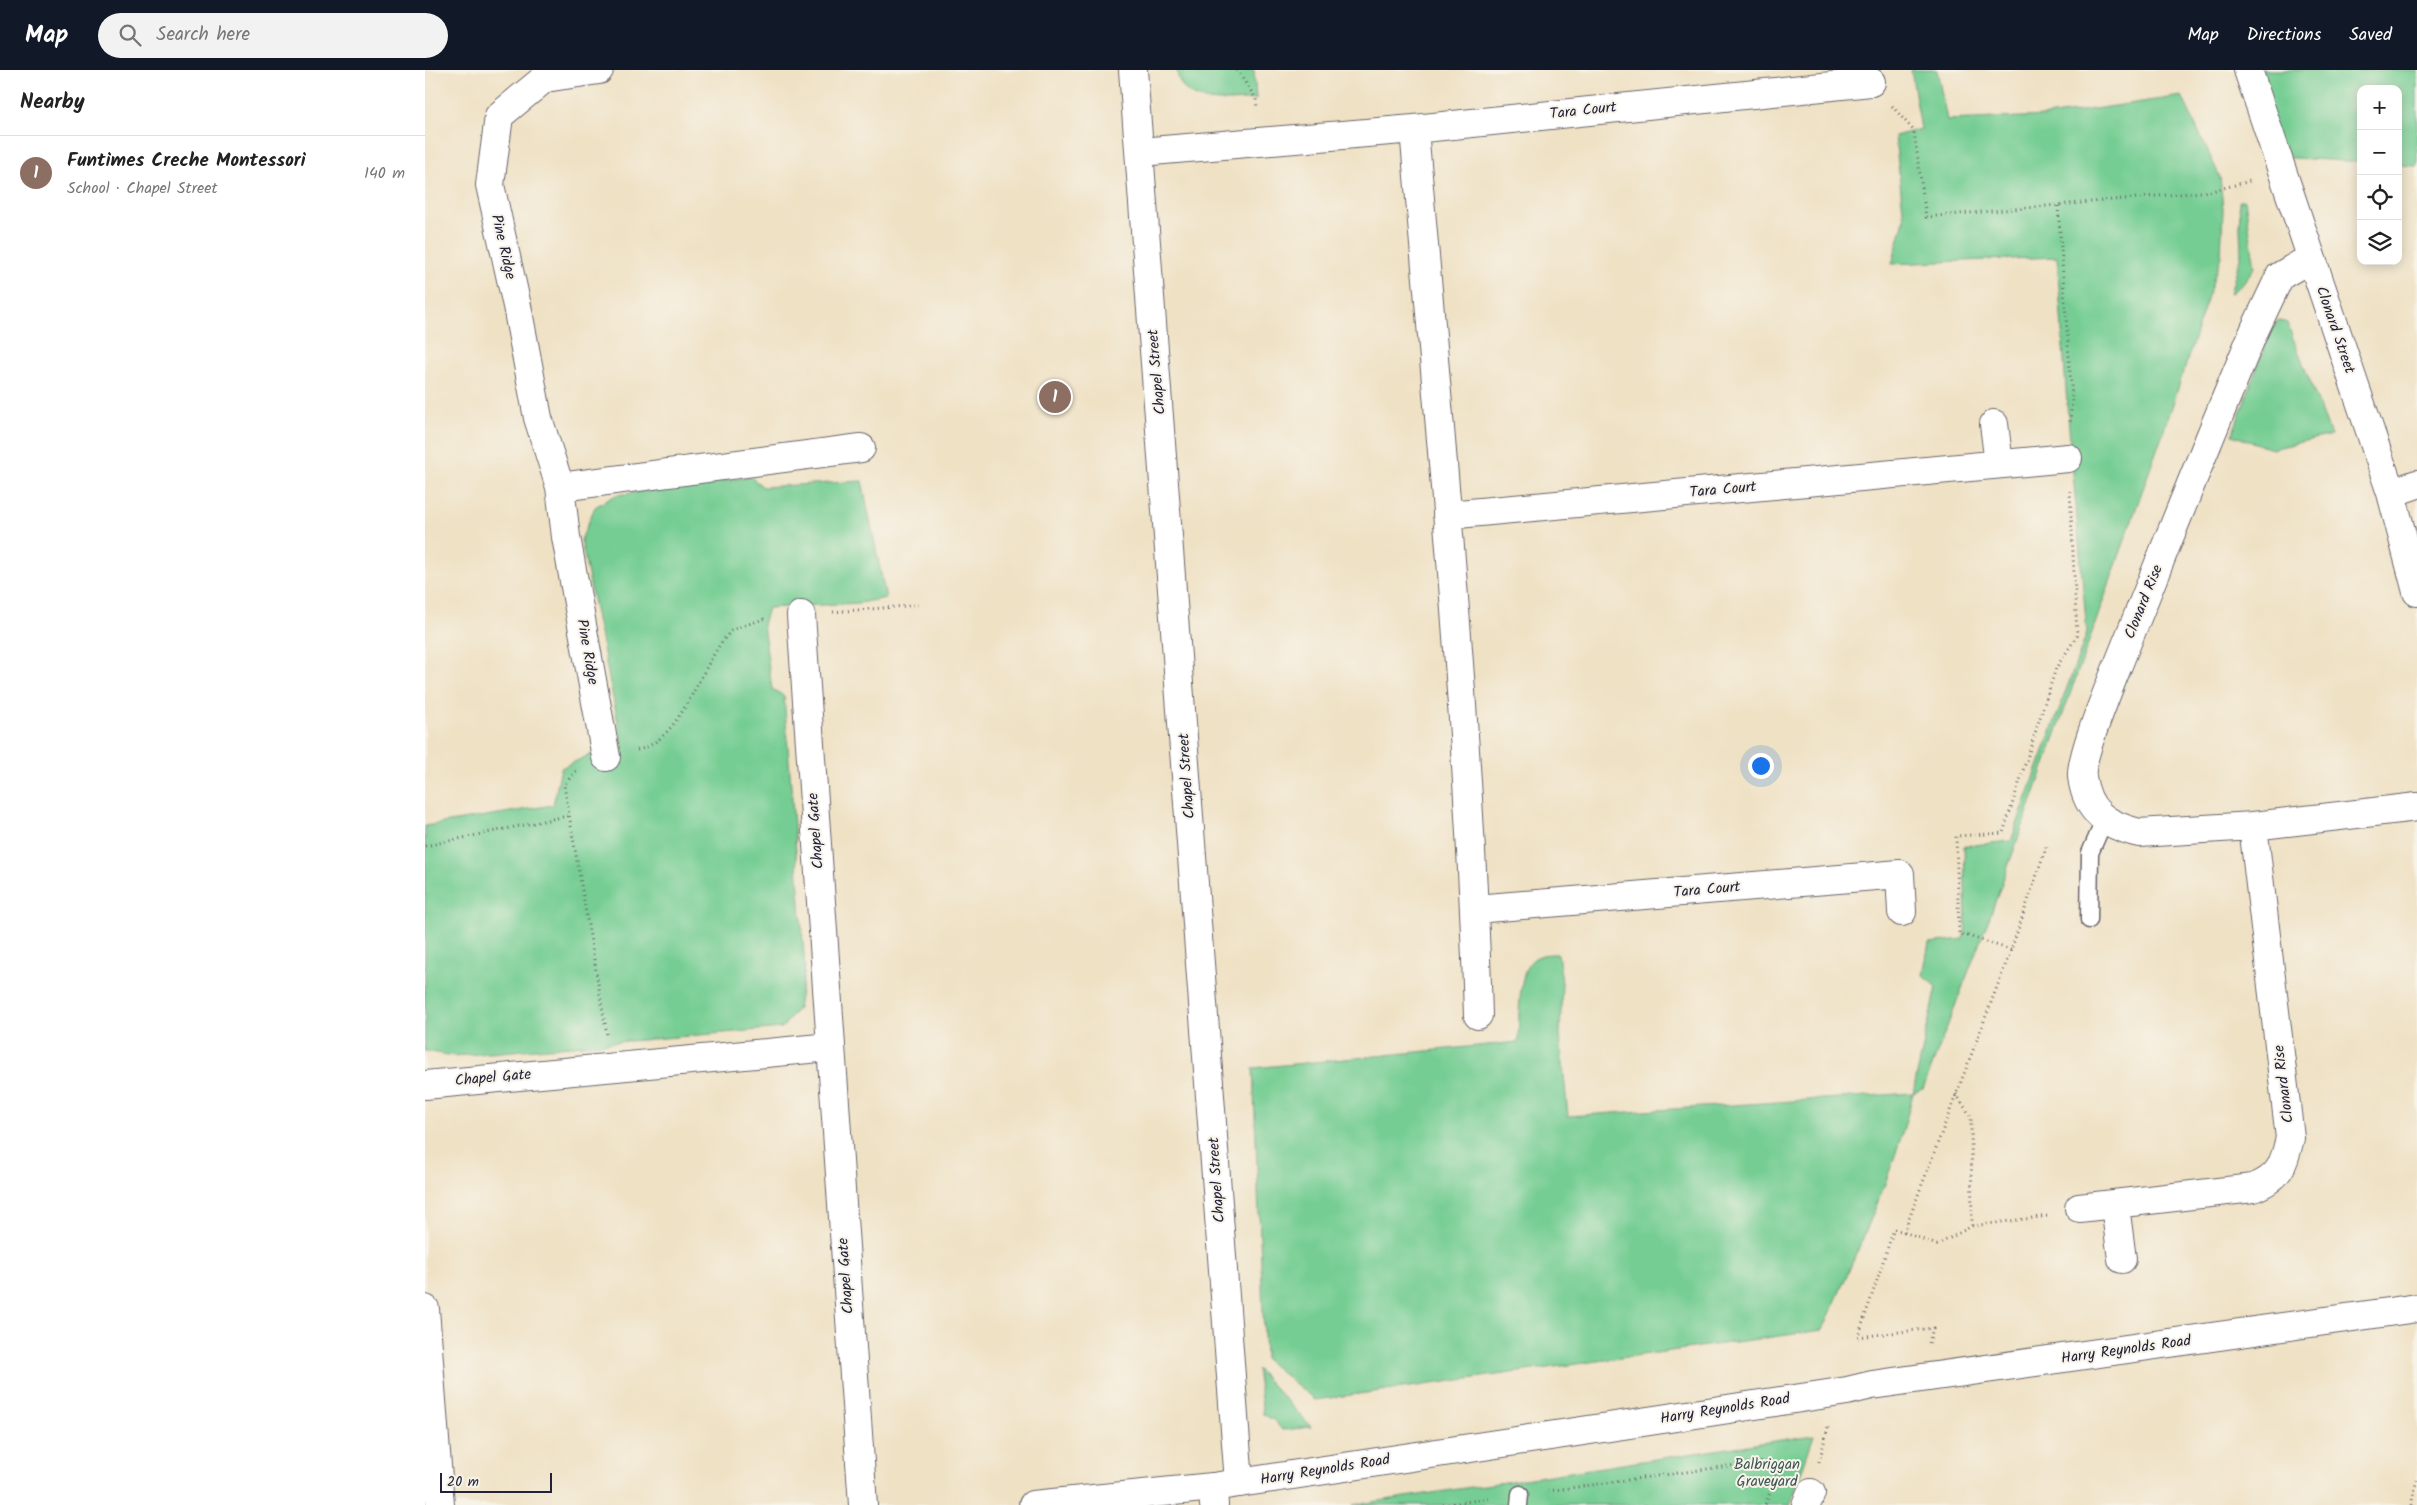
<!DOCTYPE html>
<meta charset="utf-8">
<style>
:root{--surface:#fff;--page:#f2f2f2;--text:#222;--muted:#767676;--line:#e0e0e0;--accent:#111827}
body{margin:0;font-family:Kalam,sans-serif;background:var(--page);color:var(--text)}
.controls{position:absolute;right:15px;top:15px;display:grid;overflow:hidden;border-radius:10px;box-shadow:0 2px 12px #0003}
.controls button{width:45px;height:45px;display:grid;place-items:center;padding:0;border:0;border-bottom:1px solid var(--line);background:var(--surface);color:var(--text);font:25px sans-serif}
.scale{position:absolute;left:15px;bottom:12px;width:112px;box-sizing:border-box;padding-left:5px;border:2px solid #22223b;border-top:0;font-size:14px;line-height:18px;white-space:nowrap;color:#22223b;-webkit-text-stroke:4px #f7f3e8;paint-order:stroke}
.you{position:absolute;left:1335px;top:695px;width:18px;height:18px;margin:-12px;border:4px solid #fff;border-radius:50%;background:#1a73e8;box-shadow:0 0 0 8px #1a73e833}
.badge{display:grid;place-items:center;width:32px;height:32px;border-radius:50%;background:var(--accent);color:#fff;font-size:16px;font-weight:700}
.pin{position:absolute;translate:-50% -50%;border:2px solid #fff;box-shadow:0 1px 5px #0006}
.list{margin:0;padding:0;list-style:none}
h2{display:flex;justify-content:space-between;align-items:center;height:65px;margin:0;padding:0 20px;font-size:21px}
h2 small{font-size:16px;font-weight:400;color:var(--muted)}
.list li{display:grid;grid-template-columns:32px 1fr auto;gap:15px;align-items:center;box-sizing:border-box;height:75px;padding:0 20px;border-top:1px solid var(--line)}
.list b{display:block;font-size:19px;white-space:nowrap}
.list p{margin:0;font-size:16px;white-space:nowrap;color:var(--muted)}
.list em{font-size:16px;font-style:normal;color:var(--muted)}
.icon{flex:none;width:28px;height:28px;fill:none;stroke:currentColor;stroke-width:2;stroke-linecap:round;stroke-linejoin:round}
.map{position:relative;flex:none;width:1992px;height:1435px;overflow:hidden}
header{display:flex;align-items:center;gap:30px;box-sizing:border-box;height:70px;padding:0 25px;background:var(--accent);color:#fff}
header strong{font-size:24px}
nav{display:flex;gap:28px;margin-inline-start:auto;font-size:18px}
.search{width:350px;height:45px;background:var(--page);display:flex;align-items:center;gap:12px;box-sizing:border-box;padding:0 18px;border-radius:28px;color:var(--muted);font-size:19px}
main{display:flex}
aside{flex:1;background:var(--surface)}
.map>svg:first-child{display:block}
.green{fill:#75cd93;stroke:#4c7867}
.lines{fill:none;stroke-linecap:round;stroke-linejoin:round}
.service-casing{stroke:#6a656b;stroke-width:19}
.minor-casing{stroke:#6a656b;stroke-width:30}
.tertiary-casing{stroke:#6a656b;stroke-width:30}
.secondary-casing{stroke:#6a656b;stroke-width:30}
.path{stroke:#6a656b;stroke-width:3;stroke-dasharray:1 4;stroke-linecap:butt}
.service{stroke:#fff;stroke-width:16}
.minor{stroke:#fff;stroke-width:28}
.tertiary{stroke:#fff;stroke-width:28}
.secondary{stroke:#fff;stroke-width:28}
.labels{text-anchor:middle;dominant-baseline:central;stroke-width:4;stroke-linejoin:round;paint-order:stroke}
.street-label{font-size:15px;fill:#22223b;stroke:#f7f3e8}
.park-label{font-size:15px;fill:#3b5555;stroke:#f7f3e8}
</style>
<header>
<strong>Map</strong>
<div class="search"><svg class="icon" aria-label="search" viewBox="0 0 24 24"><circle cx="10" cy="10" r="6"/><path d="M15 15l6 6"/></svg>Search here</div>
<nav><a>Map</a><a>Directions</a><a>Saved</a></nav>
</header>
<main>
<aside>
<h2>Nearby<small></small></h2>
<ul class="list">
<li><span class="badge" style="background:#8d6e63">1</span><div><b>Funtimes Creche Montessori</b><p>School · Chapel Street</p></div><em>140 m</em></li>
</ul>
</aside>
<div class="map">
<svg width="1992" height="1435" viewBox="0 0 1992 1435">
<rect width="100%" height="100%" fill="#f7f3e8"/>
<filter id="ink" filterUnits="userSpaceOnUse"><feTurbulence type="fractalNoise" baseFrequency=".02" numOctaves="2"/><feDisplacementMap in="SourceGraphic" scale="10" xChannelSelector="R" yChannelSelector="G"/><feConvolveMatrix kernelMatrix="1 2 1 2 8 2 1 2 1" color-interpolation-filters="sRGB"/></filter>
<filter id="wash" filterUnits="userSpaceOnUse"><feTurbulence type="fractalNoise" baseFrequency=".0096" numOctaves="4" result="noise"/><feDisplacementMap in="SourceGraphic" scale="20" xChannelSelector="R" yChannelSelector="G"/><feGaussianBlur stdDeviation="1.12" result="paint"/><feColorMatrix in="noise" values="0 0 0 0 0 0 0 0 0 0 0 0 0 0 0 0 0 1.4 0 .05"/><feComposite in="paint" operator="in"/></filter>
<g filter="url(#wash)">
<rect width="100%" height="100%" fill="#efe1c4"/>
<path class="green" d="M 752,0 L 829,0 L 831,29 C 805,31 755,39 752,0 Z
M 1486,0 L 1512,0 L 1522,50 L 1622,46 L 1757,26 L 1795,107 L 1798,139 L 1796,186 L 1746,340 L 1627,675 L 1565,846 L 1498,1019 L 1488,1023 C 1469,1105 1431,1183 1398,1260 L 890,1330 L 840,1289 L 828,998 L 1093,972 C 1094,954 1093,907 1104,894 C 1111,884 1122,884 1133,884 L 1137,913 L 1135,965 L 1143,1046 L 1488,1023 L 1511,917 L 1498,905 L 1504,873 L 1538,869 L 1541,857 L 1539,776 L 1586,771 L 1662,563 L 1642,335 L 1632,187 L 1467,194 L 1479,150 L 1470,66 L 1496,59 Z
M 1834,0 L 1992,0 L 1992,96 L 1973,95 L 1973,19 L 1936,19 L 1936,92 L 1852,87 Z
M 1820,130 L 1830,197 L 1817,214 L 1805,224 L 1816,184 L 1814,131 Z
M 1853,250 L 1862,253 L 1906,365 L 1847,379 L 1807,365 L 1846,259 Z
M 326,407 L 338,417 L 437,411 L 461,528 L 434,533 L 343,538 L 338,555 L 347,619 L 359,626 L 380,898 L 373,938 L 357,958 L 29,986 L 0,981 L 0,756 L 128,735 L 136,698 L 169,683 L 198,677 L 156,470 L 170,437 L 191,425 Z
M 832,1299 L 886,1357 L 857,1360 L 850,1351 L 838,1344 Z
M 1389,1365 L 1365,1435 L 928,1435 Z"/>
</g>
<g filter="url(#ink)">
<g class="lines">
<defs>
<path id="service" d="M 1664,850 L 1665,783 L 1679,751
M 1094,1435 L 1095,1424"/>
<path id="minor" d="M 174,0 L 120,8 L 74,46 L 65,115 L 92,236 L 113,348 L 135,417 L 141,467 L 181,687
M 1823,0 L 1966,423 L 1992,522
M 989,59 C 1014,354 1044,649 1053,945
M 715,82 L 989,59 L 1446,12
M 1886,188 L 1855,206 L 1830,259 C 1784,367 1741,476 1697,585 C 1688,608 1654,688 1657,707 C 1662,743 1682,755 1714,763 L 1828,756 L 1992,737
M 1569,354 L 1574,394
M 135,417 L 436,378
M 1966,423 L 1992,414
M 1022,445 L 1643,388
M 376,545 L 438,1435
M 1050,839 L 1475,804 L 1477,842
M 0,1015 L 405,977
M 1690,1136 L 1697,1189
M 1654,1138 L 1828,1118 C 1855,1108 1859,1094 1865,1068 L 1828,756
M 0,1239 L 15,1435
M 1381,1435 L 1386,1423"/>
<path id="tertiary" d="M 814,1413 L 1422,1321 L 1447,1315 L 1992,1238
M 608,1435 L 788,1417"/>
<path id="secondary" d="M 708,0 L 814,1413 L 788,1417 L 789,1435"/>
</defs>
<use href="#service" class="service-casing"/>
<use href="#minor" class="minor-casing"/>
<use href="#tertiary" class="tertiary-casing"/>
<use href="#secondary" class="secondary-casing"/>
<path class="path" d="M 812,0 L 831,29 L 832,38
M 1467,36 L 1489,61 L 1501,147 L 1787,121 L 1825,111
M 1633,136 L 1647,329 L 1645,354
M 408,542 L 493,535
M 212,680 C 258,671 276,591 306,561 C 310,558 336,550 342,548
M 151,701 L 139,715 L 182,965
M 0,776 L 146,745
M 1586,880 L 1534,863 L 1531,766 L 1578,763 L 1631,598 L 1652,566 L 1645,421
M 1531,1024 L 1546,1047 L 1547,1156
M 1479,1162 L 1512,1175 L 1547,1156 L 1623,1146
M 1504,1273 L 1508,1258 L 1433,1267 L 1469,1159 L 1479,1162 L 1586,880 L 1622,775
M 1394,1392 L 1403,1357
M 1123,1421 L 1340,1391 L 1353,1401 L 1340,1435
M 1018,1435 L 1067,1428
M 1986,1435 L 1992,1410"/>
<use href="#service" class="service"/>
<use href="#minor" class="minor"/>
<use href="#tertiary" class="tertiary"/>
<use href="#secondary" class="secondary"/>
</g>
</g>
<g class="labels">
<g class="street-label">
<text transform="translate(1158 41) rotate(-6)">Tara Court</text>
<text transform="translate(78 177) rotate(77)">Pine Ridge</text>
<text transform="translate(1910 260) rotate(71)">Clonard Street</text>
<text transform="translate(732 302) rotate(-95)">Chapel Street</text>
<text transform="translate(1298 420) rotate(-5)">Tara Court</text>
<text transform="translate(1719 532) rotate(-68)">Clonard Rise</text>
<text transform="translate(162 582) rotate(80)">Pine Ridge</text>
<text transform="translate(762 706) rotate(-94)">Chapel Street</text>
<text transform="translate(391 761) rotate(-94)">Chapel Gate</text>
<text transform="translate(1282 820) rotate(-5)">Tara Court</text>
<text transform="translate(68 1008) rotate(-5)">Chapel Gate</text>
<text transform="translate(1859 1014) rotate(-97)">Clonard Rise</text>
<text transform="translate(792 1110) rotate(-94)">Chapel Street</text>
<text transform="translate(421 1206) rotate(-94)">Chapel Gate</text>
<text transform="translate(1701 1280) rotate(-8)">Harry Reynolds Road</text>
<text transform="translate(1300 1339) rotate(-9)">Harry Reynolds Road</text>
<text transform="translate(900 1400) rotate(-9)">Harry Reynolds Road</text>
</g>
<g class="park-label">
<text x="1342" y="1395">Balbriggan<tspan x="1342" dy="17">Graveyard</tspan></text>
</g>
</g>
</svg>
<div class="controls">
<button>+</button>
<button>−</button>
<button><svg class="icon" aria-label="locate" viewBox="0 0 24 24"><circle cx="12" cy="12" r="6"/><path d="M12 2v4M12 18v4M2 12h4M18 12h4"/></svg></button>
<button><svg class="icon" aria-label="layers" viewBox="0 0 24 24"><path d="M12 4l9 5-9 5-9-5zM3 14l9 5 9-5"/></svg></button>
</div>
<div class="scale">20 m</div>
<div class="you"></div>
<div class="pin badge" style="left:630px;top:327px;background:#8d6e63">1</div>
</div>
</main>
